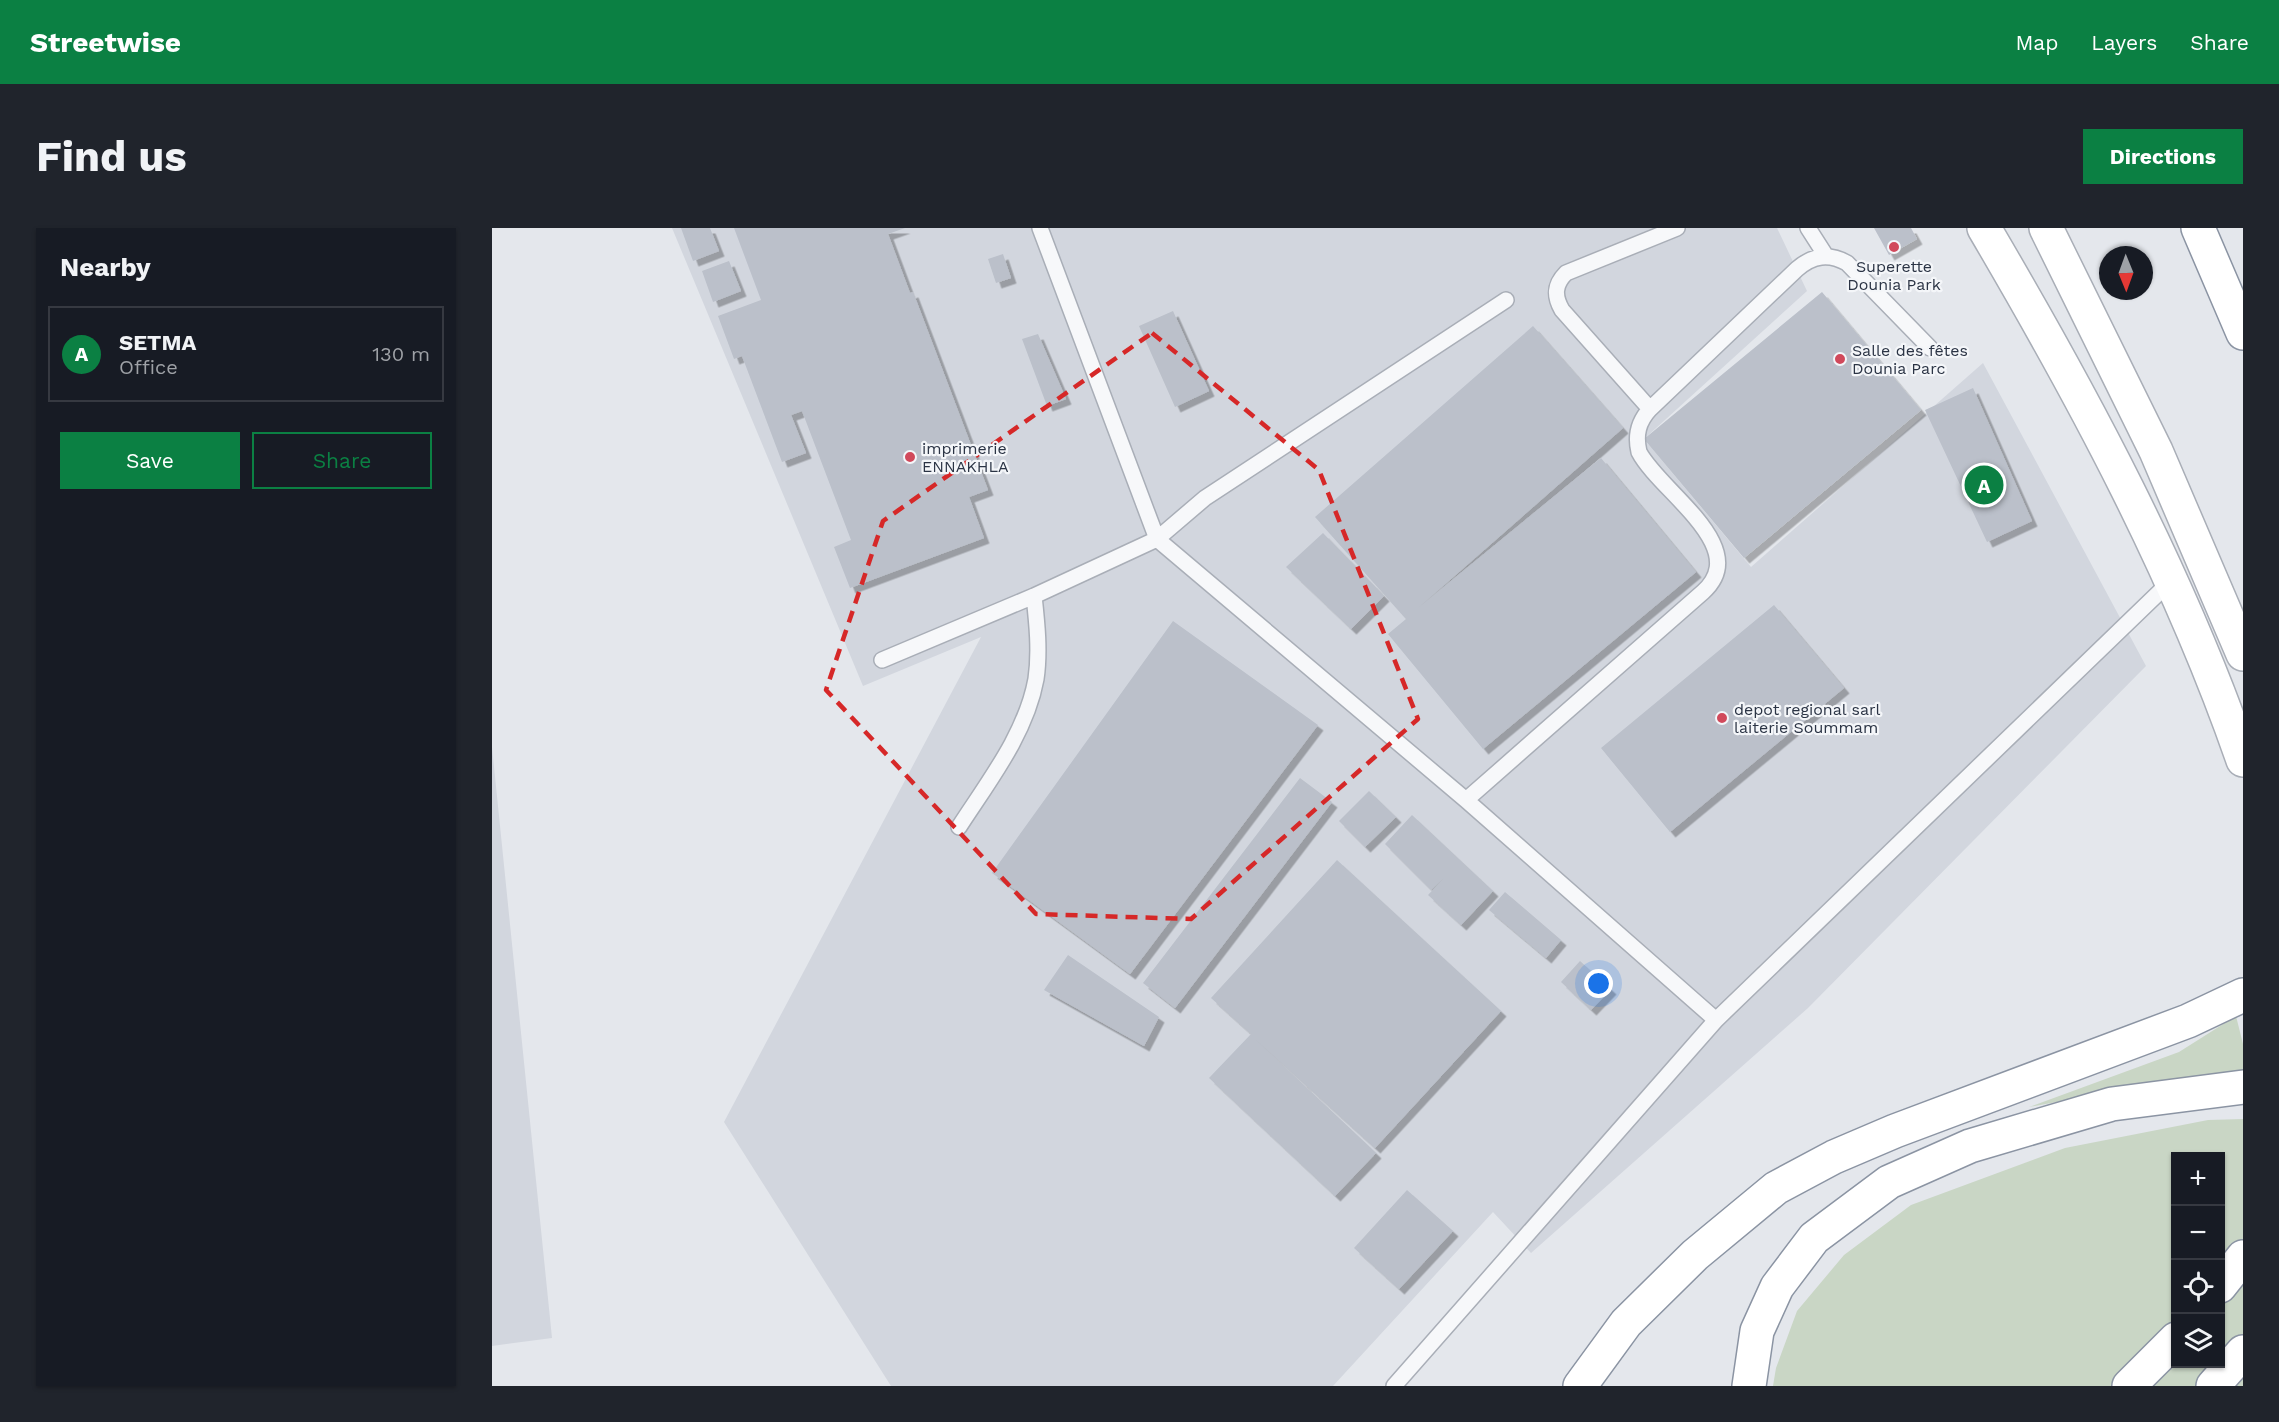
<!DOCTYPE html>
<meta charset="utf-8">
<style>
:root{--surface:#171b24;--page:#20242c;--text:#f1f3f6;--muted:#9ea1a6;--line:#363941;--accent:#0b8043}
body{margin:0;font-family:"Work Sans",sans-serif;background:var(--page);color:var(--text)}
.controls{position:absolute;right:18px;bottom:18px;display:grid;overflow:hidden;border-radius:0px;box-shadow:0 2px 4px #0004}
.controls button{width:54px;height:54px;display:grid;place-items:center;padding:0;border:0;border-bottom:2px solid var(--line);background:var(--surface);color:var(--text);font:30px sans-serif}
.compass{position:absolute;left:1607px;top:18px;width:54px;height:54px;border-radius:50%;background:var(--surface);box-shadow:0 2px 4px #0004;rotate:179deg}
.you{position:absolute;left:1107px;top:756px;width:21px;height:21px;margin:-15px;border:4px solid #fff;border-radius:50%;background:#1a73e8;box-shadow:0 0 0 9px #1a73e833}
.badge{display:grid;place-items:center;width:39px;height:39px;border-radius:50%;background:var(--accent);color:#fff;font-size:20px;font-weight:700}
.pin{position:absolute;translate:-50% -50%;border:3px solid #fff;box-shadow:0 2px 6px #0006}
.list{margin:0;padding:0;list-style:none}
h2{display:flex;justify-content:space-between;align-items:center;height:78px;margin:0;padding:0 24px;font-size:26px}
h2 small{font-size:20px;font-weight:400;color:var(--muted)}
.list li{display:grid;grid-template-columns:39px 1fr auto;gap:18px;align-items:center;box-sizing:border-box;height:96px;margin:0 12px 12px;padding:0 12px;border:2px solid var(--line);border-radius:0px}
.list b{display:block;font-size:22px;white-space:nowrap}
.list p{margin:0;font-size:20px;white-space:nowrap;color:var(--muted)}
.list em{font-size:20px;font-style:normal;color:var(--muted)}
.actions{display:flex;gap:12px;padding:18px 24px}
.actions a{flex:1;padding:14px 0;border:2px solid var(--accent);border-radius:0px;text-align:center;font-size:21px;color:var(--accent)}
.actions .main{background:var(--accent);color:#fff}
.icon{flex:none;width:33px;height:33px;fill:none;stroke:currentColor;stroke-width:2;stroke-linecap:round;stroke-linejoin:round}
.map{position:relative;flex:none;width:1751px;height:1158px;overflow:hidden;border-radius:0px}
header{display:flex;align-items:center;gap:36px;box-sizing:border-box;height:84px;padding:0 30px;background:var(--accent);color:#fff}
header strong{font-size:28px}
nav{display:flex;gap:33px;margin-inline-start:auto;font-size:21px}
.intro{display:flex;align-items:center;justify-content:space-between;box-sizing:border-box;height:144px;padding:0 36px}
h1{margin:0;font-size:42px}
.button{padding:15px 27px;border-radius:0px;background:var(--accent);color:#fff;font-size:21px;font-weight:700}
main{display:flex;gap:36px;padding:0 36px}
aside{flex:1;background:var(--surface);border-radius:0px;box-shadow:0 2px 4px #0004}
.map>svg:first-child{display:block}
.built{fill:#d2d6de}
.green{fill:#c9d6c5;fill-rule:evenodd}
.building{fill:#bbc0ca;filter:url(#shadow)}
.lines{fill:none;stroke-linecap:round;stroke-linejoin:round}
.lane-casing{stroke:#a9aeb7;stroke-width:18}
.secondary-casing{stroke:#a9aeb7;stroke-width:36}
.highway-casing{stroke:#8b94a3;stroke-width:36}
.lane{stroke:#f7f8fa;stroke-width:15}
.secondary{stroke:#fff;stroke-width:33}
.highway{stroke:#fff;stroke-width:33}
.marked{fill:none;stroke:#d62828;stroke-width:4.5;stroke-dasharray:12 8;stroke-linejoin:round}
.poi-dot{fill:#d1495b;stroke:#f4f6f9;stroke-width:2}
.labels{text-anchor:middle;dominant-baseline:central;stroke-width:4.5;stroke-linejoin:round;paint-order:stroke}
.poi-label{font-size:16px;fill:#2b3445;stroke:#f4f6f9;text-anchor:start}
</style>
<header>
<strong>Streetwise</strong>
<nav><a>Map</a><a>Layers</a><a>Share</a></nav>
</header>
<div class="intro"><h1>Find us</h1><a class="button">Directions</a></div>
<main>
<aside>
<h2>Nearby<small></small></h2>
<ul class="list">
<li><span class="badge">A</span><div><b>SETMA</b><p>Office</p></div><em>130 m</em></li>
</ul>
<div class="actions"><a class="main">Save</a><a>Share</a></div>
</aside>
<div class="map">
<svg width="1751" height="1158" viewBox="0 0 1751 1158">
<defs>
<filter id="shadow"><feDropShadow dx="5.5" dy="5.5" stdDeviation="0" flood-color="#0004"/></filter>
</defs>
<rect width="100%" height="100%" fill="#e4e7ec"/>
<path class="built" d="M 180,0 L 1285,0 L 1315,63 L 1152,211 L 1259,339 L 1491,135 L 1654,438 L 1316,780 L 1039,1025 L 1001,984 L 841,1158 L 399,1158 L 232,894 L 489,409 L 371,458 Z
M 0,519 L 60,1110 L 0,1118 Z"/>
<path class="green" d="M 1744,788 L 1751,816 L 1751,847 L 1680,853 L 1537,879 L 1687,824 Z
M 1751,891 L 1751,1158 L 1281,1158 L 1284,1140 L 1305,1083 L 1352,1027 L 1419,977 L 1573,920 L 1716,892 ZM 1684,928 L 1728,928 L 1728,1136 L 1684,1136 Z"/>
<path class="building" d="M 189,0 L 218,0 L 227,23 L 201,33 Z
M 242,0 L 413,0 L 396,6 L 418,65 L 421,64 L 496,262 L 477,269 L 492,310 L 358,360 L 342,319 L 359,312 L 310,183 L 299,187 L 314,225 L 290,234 L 250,128 L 242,131 L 226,88 L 269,72 Z
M 1382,0 L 1419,0 L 1425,11 L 1397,27 Z
M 511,26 L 519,50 L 504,55 L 496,31 Z
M 237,33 L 249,63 L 221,74 L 210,43 Z
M 1330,64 L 1429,182 L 1252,330 L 1152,211 Z
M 681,83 L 717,163 L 683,179 L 647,98 Z
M 1041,98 L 1131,200 L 926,380 L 1109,230 L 1204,344 L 991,521 L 896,406 L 914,391 L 823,289 Z
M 546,106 L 574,171 L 555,178 L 530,111 Z
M 1481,160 L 1540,293 L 1495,314 L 1433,182 Z
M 831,305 L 892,368 L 859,401 L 794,339 Z
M 1282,377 L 1352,460 L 1178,604 L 1109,520 Z
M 681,393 L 826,497 L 638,746 L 500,645 Z
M 808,550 L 840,574 L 683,780 L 651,755 Z
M 877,563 L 904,589 L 873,619 L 847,593 Z
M 920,587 L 1001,663 L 969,697 L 936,667 L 952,650 L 939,662 L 893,616 Z
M 845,632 L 1009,783 L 883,920 L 763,811 L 884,925 L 843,968 L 717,850 L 759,806 L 719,770 Z
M 1013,664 L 1069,712 L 1054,730 L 997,682 Z
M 576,727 L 667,789 L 652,818 L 552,762 Z
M 1088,733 L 1119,761 L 1099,782 L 1069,754 Z
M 915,962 L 961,1003 L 907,1061 L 862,1020 Z"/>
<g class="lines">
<defs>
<path id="lane" d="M 548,0 L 665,311 L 974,572 L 1224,792
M 1316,0 L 1334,28
M 1158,181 L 1070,82 C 1062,68 1062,57 1074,45 L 1185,0
M 390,432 L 542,368 L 665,311 L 713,270 L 1014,72
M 974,572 L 1211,364 C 1261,319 1168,264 1147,224 C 1143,207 1146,194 1158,181 L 1305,41 C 1321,27 1337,25 1355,35 L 1438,120
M 467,599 C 496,554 534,506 544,451 C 548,424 545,395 542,368
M 902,1158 L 1224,792 L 1680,352"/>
<path id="secondary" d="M 1492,0 C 1592,170 1686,345 1751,532
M 1554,0 L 1664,223 L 1751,426"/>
<path id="highway" d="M 1706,0 L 1751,105
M 1728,1058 L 1751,1029
M 1088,1158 L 1134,1095 L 1203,1027 L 1284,960 L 1342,929 L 1403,903 L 1696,793 L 1751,767
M 1257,1158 L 1265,1103 L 1285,1059 L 1322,1010 L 1397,954 L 1478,918 L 1620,876 L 1751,859
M 1637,1158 L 1684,1111
M 1721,1158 L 1751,1124"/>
</defs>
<use href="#lane" class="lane-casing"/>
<use href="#secondary" class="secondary-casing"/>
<use href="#highway" class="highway-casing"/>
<use href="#lane" class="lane"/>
<use href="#secondary" class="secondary"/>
<use href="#highway" class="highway"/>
</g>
<path class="marked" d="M 660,105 L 827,242 L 926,491 L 699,691 L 544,686 L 334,462 L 391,293 Z"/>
<g class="poi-dot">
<circle cx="1402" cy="19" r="6"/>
<circle cx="1348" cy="131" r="6"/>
<circle cx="418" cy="229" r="6"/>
<circle cx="1230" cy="490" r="6"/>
</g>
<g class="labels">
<g class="poi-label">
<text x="1402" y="38" text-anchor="middle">Superette<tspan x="1402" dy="18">Dounia Park</tspan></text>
<text x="1360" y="122">Salle des fêtes<tspan x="1360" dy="18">Dounia Parc</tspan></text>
<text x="430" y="220">imprimerie<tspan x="430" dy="18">ENNAKHLA</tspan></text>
<text x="1242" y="481">depot regional sarl<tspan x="1242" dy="18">laiterie Soummam</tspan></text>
</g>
</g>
</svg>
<div class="controls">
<button>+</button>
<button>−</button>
<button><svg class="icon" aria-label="locate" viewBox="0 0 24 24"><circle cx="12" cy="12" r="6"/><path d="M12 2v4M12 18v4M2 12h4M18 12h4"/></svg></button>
<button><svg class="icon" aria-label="layers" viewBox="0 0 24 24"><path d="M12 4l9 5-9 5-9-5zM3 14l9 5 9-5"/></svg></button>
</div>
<svg class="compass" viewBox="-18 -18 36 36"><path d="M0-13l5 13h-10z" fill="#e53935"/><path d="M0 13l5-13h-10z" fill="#9ea1a6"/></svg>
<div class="you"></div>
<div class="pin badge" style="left:1492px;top:257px">A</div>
</div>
</main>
